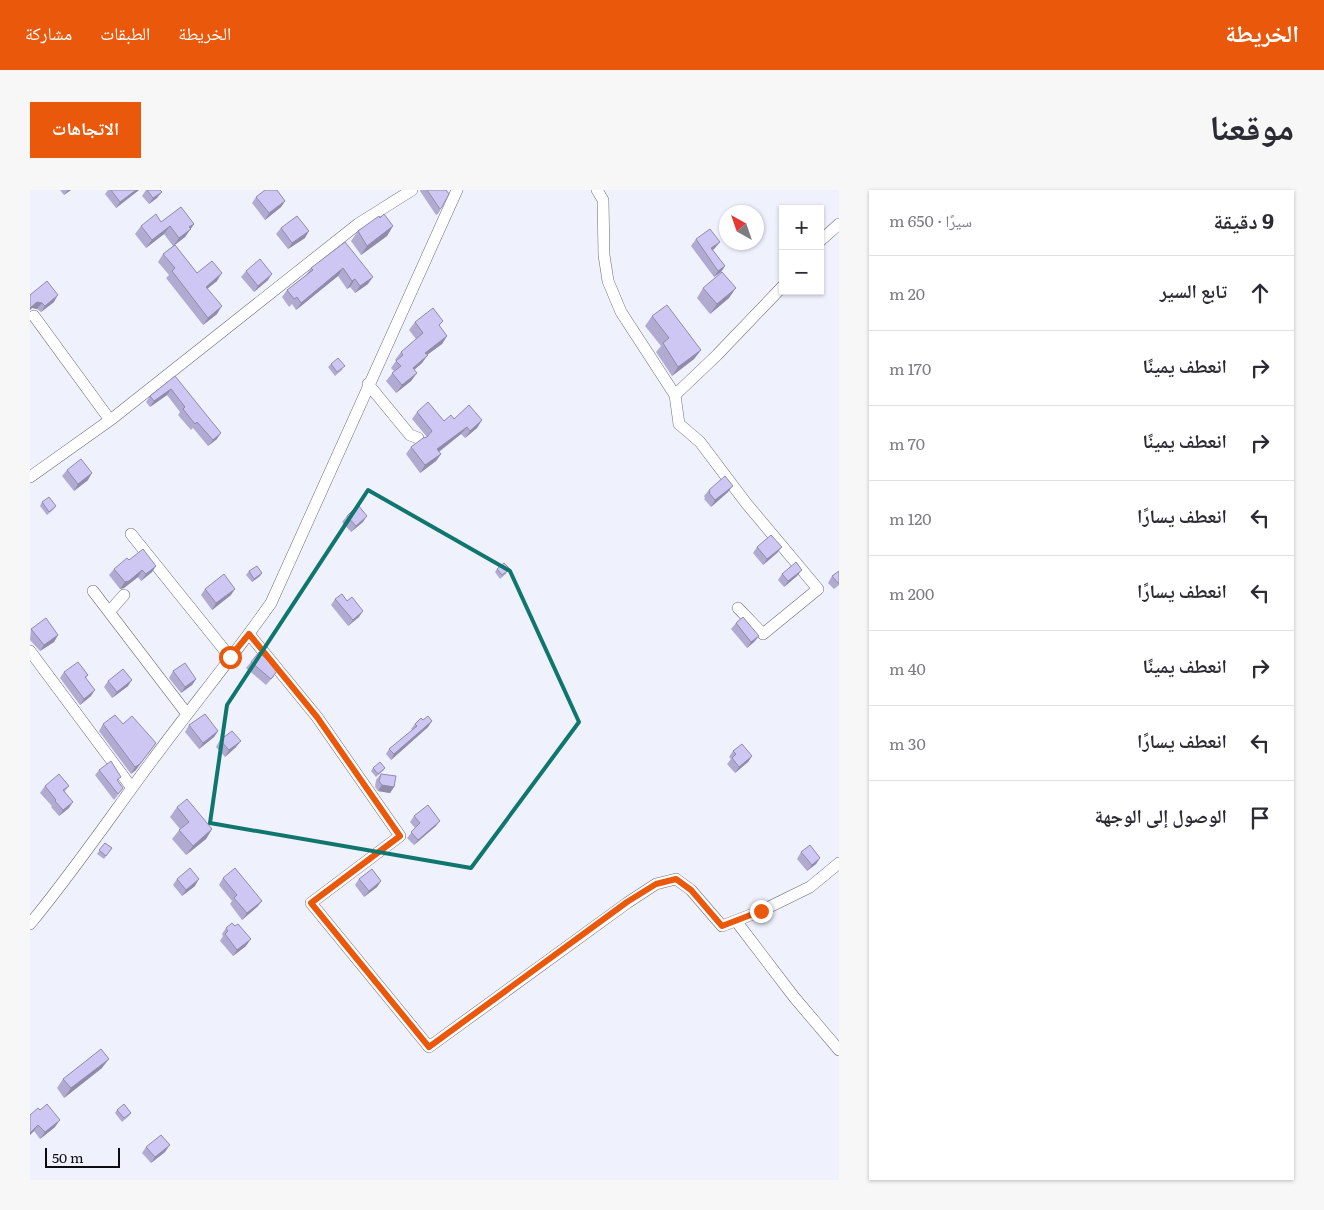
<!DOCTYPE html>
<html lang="ar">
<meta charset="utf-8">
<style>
:root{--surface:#fff;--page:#f7f7f7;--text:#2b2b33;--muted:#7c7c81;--line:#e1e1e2;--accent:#ea580c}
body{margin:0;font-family:Literata,"Noto Naskh Arabic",serif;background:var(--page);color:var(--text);direction:rtl}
.controls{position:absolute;right:15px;top:15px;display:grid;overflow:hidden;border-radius:0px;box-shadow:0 1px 4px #0004}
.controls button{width:45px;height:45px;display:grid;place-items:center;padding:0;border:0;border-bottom:1px solid var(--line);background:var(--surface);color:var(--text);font:25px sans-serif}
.compass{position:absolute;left:689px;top:15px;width:45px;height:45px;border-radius:50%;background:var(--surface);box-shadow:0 1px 4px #0004;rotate:320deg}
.scale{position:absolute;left:15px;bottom:12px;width:75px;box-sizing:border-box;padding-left:5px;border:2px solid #0d0d11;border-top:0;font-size:14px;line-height:18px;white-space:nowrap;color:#0d0d11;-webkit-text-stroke:4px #eff1fd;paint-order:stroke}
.stop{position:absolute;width:15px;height:15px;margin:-11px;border:4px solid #ea580c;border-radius:50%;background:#fff}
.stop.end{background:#ea580c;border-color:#fff;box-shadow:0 1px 5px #0008}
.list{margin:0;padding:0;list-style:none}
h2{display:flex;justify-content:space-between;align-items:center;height:65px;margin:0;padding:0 20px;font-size:21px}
h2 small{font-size:16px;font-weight:400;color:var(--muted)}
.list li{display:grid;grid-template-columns:32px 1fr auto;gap:15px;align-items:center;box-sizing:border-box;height:75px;padding:0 20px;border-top:1px solid var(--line)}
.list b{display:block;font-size:19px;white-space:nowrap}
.list em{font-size:16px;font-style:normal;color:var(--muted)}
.icon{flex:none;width:28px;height:28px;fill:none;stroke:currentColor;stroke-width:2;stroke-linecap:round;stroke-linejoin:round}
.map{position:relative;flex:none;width:809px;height:990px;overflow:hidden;direction:ltr;border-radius:0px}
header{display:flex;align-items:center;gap:30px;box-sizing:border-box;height:70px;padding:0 25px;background:var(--accent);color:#fff}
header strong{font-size:24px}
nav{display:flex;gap:28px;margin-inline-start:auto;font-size:18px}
.intro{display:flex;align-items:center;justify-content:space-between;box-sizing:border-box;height:120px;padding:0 30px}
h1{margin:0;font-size:35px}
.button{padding:12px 22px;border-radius:0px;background:var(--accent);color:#fff;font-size:18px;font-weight:700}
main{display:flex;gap:30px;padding:0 30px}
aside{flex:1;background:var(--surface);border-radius:0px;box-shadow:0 1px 4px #0004}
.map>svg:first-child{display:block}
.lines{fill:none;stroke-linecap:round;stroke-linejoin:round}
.minor-casing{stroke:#6d6e78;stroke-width:12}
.minor{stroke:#fff;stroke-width:11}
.wall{fill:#b2abd1}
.shaded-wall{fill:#918baa}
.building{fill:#cfc7f3;stroke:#918baa}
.route{stroke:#ea580c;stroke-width:6}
.marked{fill:none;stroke:#0f766e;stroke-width:4;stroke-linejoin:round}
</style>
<header>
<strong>الخريطة</strong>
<nav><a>الخريطة</a><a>الطبقات</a><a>مشاركة</a></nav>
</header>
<div class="intro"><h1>موقعنا</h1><a class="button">الاتجاهات</a></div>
<main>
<aside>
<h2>9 دقيقة<small>سيرًا · 650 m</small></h2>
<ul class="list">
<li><svg class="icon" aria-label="ahead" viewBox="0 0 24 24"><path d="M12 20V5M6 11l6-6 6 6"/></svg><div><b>تابع السير</b></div><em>20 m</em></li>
<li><svg class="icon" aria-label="right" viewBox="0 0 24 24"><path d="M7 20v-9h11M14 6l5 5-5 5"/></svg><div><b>انعطف يمينًا</b></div><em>170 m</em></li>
<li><svg class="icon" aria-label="right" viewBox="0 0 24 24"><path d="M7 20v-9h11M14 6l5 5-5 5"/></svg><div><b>انعطف يمينًا</b></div><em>70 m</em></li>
<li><svg class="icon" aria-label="left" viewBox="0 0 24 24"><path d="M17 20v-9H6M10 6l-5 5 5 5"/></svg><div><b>انعطف يسارًا</b></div><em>120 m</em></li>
<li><svg class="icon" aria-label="left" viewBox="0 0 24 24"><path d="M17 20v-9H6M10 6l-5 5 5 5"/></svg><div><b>انعطف يسارًا</b></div><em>200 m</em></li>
<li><svg class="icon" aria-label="right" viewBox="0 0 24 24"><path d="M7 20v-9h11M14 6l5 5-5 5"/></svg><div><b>انعطف يمينًا</b></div><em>40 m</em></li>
<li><svg class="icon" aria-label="left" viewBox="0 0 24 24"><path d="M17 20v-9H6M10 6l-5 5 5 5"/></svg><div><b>انعطف يسارًا</b></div><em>30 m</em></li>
<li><svg class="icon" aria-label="arrive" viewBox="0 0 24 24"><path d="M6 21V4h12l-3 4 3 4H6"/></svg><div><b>الوصول إلى الوجهة</b></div></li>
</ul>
</aside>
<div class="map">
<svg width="809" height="990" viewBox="0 0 809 990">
<rect width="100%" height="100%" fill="#eff1fd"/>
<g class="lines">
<defs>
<path id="minor" d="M 567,0 L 573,10 L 574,65 L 578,91 L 591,122 L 645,205 L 687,165 L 753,96
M 790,51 L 809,34
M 4,126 L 80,230
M 338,194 L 380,245 L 388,248
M 645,205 L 649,234 L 670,252 L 716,313 L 788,399 L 733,444 L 708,418
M 0,287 L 83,228 L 328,34 L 382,0
M 101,344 L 200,467
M 63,401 L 157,524
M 79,422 L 94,405
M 219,444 L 287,527 L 370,646 L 281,713 L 399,857 L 597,713 L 626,694 L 646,689 L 661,700 L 692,736 L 731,721 L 780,697 L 809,673
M 0,461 L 102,598
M 706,731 L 764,807 L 809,860
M 0,734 C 43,682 81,626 121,572 C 160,519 203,467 241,413 L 427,0"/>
</defs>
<use href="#minor" class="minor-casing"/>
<use href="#minor" class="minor"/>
</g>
<path class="wall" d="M 30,0 L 41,0 L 34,5 Z
M 78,0 L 109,0 L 86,18 L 75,4 Z
M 116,0 L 130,0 L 127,8 L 119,14 L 112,6 Z
M 390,0 L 416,0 L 419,4 L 408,24 L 406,25 L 390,1 Z
M 226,7 L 255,11 L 251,17 L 235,30 L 222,13 Z
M 350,28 L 363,36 L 357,46 L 331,65 L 321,51 L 328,41 Z
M 131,32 L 164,34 L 155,47 L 145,55 L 167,83 L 187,91 L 177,98 L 187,124 L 173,135 L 136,88 L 139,85 L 128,72 L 133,64 L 143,56 L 134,44 L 116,58 L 105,44 L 111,36 Z
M 251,38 L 275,48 L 258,59 L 246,44 Z
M 666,49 L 685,58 L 683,60 L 695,76 L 691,82 L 684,87 L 661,56 Z
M 315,52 L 338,94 L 325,103 L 320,97 L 317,99 L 308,86 L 266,120 L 262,114 L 259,117 L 252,107 L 257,100 L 276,85 L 281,78 Z
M 216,81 L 238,90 L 224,102 L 211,87 Z
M 673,98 L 699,108 L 680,124 L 667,108 Z
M 0,105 L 24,112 L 11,122 L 7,119 L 2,118 L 0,120 Z
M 622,126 L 671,160 L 664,169 L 642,186 L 626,162 L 631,156 L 615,136 Z
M 413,131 L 409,136 L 417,146 L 412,154 L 397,165 L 392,173 L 384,180 L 387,183 L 381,191 L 366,203 L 356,191 L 364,181 L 361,178 L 366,171 L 365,170 L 371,162 L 386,149 L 379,140 L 385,132 Z
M 301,174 L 313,179 L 305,186 L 298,177 Z
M 145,186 L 187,249 L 178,256 L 163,238 L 161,240 L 148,225 L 150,222 L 137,205 L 120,217 L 116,212 L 120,206 Z
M 387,222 L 414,231 L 424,229 L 452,230 L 447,238 L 435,248 L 431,244 L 409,262 L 411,264 L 406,271 L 390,283 L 376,264 L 381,257 L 397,247 L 382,229 Z
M 37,280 L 58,290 L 44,301 L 32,286 Z
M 679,300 L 698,302 L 681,317 L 674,309 L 675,308 L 674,306 Z
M 12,312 L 26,316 L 24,319 L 17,325 L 10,316 Z
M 317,326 L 333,332 L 321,342 L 312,332 Z
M 727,357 L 752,357 L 747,363 L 733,375 L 723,363 Z
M 99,370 L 126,376 L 122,382 L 111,391 L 108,387 L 94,398 L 90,399 L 79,385 L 84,379 Z
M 467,379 L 477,383 L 470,389 L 465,382 Z
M 219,381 L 232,383 L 230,386 L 222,392 L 216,385 Z
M 809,381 L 809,395 L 804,399 L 798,393 L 802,386 Z
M 752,384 L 767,386 L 754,397 L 748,390 Z
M 175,399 L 201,405 L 182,420 L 171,405 Z
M 305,409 L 317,411 L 329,427 L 318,436 L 301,415 Z
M 706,433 L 729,446 L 724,452 L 717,458 L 701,439 Z
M 1,439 L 28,445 L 24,452 L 10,461 L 0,450 Z
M 221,472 L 244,486 L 236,495 L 216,478 Z
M 143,481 L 166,489 L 162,495 L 151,503 L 139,488 Z
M 34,482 L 58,485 L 56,488 L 61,506 L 50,515 L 30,488 Z
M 78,491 L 98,496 L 82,508 L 74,497 Z
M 393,530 L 402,531 L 398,537 L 361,570 L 356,564 L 359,559 L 382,540 L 381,539 L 385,534 Z
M 73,534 L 93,534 L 106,580 L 101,584 L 69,541 Z
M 159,535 L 188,541 L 184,547 L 169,559 L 155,542 Z
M 190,550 L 206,557 L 195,567 L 186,557 Z
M 703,561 L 722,566 L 718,572 L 705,583 L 697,574 L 701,569 L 699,567 Z
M 343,578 L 355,578 L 353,581 L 346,587 L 341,581 Z
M 69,580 L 88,591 L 93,598 L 84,610 L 65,585 Z
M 351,584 L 364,597 L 360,603 L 348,601 L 345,597 L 346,590 Z
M 15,596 L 39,596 L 35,601 L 39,618 L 29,626 L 21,617 L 22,616 L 10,603 Z
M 147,617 L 182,639 L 176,649 L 156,665 L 142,649 L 150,639 L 140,627 Z
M 384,626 L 406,636 L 384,655 L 377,648 L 385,638 L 380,632 Z
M 75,653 L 82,658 L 74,669 L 67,664 Z
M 771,662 L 790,668 L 786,674 L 777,681 L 767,669 Z
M 193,688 L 232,711 L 227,717 L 212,730 L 200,714 L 202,711 L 189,695 Z
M 147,689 L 165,696 L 152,706 L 143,695 Z
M 329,689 L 351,691 L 347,697 L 334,707 L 325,695 Z
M 205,736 L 216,756 L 203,766 L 190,751 L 193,746 L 192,744 L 196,738 Z
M 72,878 L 34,908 L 27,898 L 33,889 Z
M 87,920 L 101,923 L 99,926 L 92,932 L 85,923 Z
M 0,925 L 25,937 L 10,949 L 4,941 L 0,945 Z
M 116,957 L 135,962 L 121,973 L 112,963 Z"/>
<path class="shaded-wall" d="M 38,0 L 41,0 L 34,5 Z
M 106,0 L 109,0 L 86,18 L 90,12 Z
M 132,2 L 127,8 L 119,14 L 123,8 Z
M 255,11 L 251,17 L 235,30 L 239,23 Z
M 164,34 L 155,47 L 143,56 L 149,48 L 159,37 Z
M 140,36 L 134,44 L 116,58 L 122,50 Z
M 363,36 L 357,46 L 331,65 L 337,56 Z
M 279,41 L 275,48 L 258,59 L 262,53 Z
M 690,52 L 685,58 L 677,64 L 681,58 Z
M 695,76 L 691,82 L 684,87 L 688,81 Z
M 313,78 L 308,86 L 266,120 L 271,113 Z
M 192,83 L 187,91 L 171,104 L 176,97 Z
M 242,84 L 238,90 L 224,102 L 228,96 Z
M 343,87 L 338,94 L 325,103 L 330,96 Z
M 325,89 L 320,97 L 317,99 L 322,91 Z
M 706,98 L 699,108 L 680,124 L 687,114 Z
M 28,105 L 24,112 L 11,122 L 15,116 Z
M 7,112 L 12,113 L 7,119 L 2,118 L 0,120 L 0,118 Z
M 192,116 L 187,124 L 173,135 L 178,128 Z
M 417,146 L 412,154 L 390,170 L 395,163 Z
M 671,160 L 664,169 L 642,186 L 648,177 Z
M 398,165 L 392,173 L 377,186 L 383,178 Z
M 387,183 L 381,191 L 366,203 L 372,195 Z
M 141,199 L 137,205 L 120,217 L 124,211 Z
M 452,230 L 447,238 L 435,248 L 440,241 Z
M 437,237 L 431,244 L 402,267 L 407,259 Z
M 191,243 L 187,249 L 178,256 L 183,250 Z
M 411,264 L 406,271 L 390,283 L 395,275 Z
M 62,283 L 58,290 L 44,301 L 48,294 Z
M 703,296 L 698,302 L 681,317 L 685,310 Z
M 337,326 L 333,332 L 321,342 L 326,336 Z
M 752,357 L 747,363 L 733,375 L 737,369 Z
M 126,376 L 122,382 L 111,391 L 116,384 Z
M 112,380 L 108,387 L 94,398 L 90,399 L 95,392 Z
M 772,380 L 767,386 L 754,397 L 758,391 Z
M 232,383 L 230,386 L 222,392 L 224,389 Z
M 205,399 L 201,405 L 182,420 L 186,413 Z
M 333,421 L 329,427 L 318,436 L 323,430 Z
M 28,445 L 24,452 L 10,461 L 14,455 Z
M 729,446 L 724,452 L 717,458 L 721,452 Z
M 166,489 L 162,495 L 151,503 L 155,497 Z
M 102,490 L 98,496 L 82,508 L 87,502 Z
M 65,500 L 61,506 L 50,515 L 54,509 Z
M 402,531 L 398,537 L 361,570 L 364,564 Z
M 188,541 L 184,547 L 169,559 L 173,553 Z
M 211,551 L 206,557 L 195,567 L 199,560 Z
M 126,553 L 106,580 L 101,584 L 105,577 Z
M 722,566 L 718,572 L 705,583 L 709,577 Z
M 352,595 L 364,597 L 360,603 L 348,601 Z
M 43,612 L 39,618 L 29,626 L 33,620 Z
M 410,631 L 406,636 L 384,655 L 388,650 Z
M 182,639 L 176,649 L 156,665 L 163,656 Z
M 790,668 L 786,674 L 777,681 L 782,675 Z
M 169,689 L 165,696 L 152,706 L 156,700 Z
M 351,691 L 347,697 L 334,707 L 339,701 Z
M 232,711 L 227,717 L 212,730 L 217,723 Z
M 221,749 L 216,756 L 203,766 L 207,760 Z
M 79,869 L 72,878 L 34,908 L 41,898 Z
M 30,930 L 25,937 L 10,949 L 15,942 Z
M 8,935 L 4,941 L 0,945 L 0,943 Z
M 140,955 L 135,962 L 121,973 L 125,967 Z"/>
<path class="building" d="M 81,0 L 106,0 L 90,12 Z
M 117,0 L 130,0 L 132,2 L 123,8 Z
M 235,0 L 247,0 L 255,11 L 239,23 L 226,7 Z
M 397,0 L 416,0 L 419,4 L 412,17 L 410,19 Z
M 151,17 L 164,34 L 159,37 L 161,39 L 149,48 L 140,36 L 122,50 L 111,36 L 126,24 L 131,32 Z
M 354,24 L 363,36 L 337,56 L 328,41 L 349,26 L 350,28 Z
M 267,26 L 279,41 L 262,53 L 251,38 Z
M 680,39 L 690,52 L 681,58 L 695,76 L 688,81 L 666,49 Z
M 315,52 L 343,87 L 330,96 L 325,89 L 322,91 L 313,78 L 271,113 L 267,107 L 264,109 L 257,100 L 283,80 L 281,78 Z
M 145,55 L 167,83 L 182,71 L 192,83 L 176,97 L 192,116 L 178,128 L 142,81 L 145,78 L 133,64 Z
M 230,69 L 242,84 L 228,96 L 216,81 Z
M 692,82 L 706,98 L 687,114 L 673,98 Z
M 17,91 L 28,105 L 15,116 L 12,113 L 7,112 L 0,118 L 0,105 Z
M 637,115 L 671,160 L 648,177 L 633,153 L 639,148 L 622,126 Z
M 403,118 L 413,131 L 409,135 L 417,146 L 395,163 L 398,165 L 383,178 L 387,183 L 372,195 L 362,183 L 371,176 L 366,171 L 373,165 L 371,162 L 393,143 L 385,132 Z
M 308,168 L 315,176 L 307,182 L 301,174 Z
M 145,186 L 191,243 L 183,250 L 167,232 L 165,234 L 153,219 L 155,217 L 141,199 L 124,211 L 120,206 Z
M 398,212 L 414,231 L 421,225 L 424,229 L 439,215 L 452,230 L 440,241 L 437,237 L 407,259 L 411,264 L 395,275 L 381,257 L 393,248 L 397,247 L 402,241 L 387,222 Z
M 51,269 L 62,283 L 48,294 L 37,280 Z
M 695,286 L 703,296 L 685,310 L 679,303 L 680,302 L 679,300 Z
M 19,307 L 26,316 L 19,322 L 12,312 Z
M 328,315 L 337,326 L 326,336 L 317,326 Z
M 741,345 L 752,357 L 737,369 L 727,357 Z
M 113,359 L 126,376 L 116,384 L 112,380 L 99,391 L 95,392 L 84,379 L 97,368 L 99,370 Z
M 766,372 L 772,380 L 758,391 L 752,384 Z
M 474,373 L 480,379 L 472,385 L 467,379 Z
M 227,376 L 232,383 L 224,389 L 219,381 Z
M 809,381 L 809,393 L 808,393 L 802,386 Z
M 194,384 L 205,399 L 186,413 L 175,399 Z
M 312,404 L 317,411 L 322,407 L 333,421 L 323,430 L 305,409 Z
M 713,427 L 729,446 L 721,452 L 706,433 Z
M 16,428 L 28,445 L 14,455 L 1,439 Z
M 229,462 L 248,480 L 241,489 L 221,472 Z
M 48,472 L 58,485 L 55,487 L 65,500 L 54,509 L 34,482 Z
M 155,473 L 166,489 L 155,497 L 143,481 Z
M 93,479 L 102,490 L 87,502 L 78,491 Z
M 175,524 L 188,541 L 173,553 L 159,535 Z
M 85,525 L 93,534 L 102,526 L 126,553 L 110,574 L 105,577 L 73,534 Z
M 398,526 L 402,531 L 364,564 L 359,559 L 387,536 L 385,534 L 391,528 L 393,530 Z
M 202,541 L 211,551 L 199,560 L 190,550 Z
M 712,554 L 722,566 L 709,577 L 702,568 L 706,564 L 703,561 Z
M 81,571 L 91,587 L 87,590 L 93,598 L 88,604 L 69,580 Z
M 350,572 L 355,578 L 348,584 L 343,578 Z
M 29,584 L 39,596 L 33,600 L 43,612 L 33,620 L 25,611 L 26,610 L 15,596 Z
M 351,584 L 366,586 L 364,597 L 352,595 L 349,591 Z
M 157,609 L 182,639 L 163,656 L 149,640 L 159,632 L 147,617 Z
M 398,615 L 410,631 L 388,650 L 381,642 L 390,633 L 384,626 Z
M 75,653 L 82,658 L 76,666 L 69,660 Z
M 780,655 L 790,668 L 782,675 L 771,662 Z
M 160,678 L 169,689 L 156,700 L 147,689 Z
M 205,678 L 232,711 L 217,723 L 204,708 L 207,705 L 193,688 Z
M 342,679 L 351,691 L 339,701 L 329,689 Z
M 202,733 L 205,736 L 208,734 L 221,749 L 207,760 L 195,744 L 198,741 L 196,738 Z
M 71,859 L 79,869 L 41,898 L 33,889 Z
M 17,914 L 30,930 L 15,942 L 8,935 L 0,943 L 0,925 L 8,918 L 10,920 Z
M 94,914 L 101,923 L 94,928 L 87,920 Z
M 131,945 L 140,955 L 125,967 L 116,957 Z"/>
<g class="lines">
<path class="route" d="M 200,467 L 219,444 L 287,527 L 370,646 L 281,713 L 399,857 L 597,712 L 626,694 L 646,689 L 661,700 L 692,736 L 731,721"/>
</g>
<path class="marked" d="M 338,300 L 480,381 L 549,532 L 441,678 L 180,633 L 197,515 Z"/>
</svg>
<div class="controls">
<button>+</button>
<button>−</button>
</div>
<svg class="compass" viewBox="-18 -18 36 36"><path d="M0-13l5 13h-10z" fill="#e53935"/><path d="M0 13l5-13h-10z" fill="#7c7c81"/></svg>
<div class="scale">50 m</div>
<div class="stop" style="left:200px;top:467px"></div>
<div class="stop end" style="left:731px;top:721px"></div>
</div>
</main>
